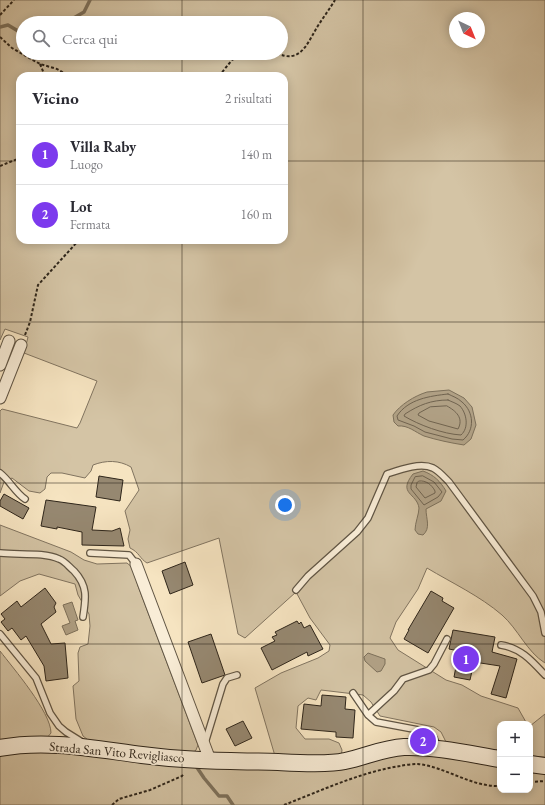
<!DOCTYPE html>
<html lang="it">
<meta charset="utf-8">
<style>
:root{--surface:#fff;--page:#f2f2f3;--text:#2b2b33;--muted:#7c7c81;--line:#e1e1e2;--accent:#7c3aed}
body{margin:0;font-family:"EB Garamond",serif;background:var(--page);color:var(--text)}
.controls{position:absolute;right:12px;bottom:12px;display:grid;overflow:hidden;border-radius:8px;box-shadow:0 2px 10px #0003}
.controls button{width:36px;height:36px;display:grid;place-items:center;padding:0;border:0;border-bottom:1px solid var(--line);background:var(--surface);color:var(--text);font:20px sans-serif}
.compass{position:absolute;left:449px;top:12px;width:36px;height:36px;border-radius:50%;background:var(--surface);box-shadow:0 2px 10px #0003;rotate:137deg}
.you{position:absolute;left:285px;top:505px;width:14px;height:14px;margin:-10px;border:3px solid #fff;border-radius:50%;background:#1a73e8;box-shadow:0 0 0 6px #1a73e833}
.badge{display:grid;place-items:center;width:26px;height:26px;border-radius:50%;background:var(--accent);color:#fff;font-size:13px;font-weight:700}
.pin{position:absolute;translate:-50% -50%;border:2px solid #fff;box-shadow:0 1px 4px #0006}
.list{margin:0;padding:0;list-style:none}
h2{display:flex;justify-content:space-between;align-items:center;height:52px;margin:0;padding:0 16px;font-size:17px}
h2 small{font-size:13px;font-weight:400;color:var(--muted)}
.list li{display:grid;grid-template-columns:26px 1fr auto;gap:12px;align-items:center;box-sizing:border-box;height:60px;padding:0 16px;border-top:1px solid var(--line)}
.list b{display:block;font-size:15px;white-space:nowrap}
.list p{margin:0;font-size:13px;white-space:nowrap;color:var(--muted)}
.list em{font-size:13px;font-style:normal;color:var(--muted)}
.icon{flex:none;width:22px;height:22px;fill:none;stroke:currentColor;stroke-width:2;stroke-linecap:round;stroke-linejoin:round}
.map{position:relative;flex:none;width:545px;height:805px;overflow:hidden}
.search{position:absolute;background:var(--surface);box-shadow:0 2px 10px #0003;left:16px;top:16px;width:272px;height:44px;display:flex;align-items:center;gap:10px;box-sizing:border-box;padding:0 14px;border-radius:22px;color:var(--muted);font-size:15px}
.panel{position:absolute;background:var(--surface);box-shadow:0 2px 10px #0003;left:16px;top:72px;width:272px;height:172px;border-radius:12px}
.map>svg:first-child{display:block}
.green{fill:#d4c4a5;stroke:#817460;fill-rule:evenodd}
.water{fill:#b2a388;stroke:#7d715c}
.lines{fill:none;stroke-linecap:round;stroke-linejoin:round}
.shore{stroke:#706451;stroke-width:1}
.stream{stroke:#7d715c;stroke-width:3.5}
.building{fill:#968871;stroke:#2e251a}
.lane-casing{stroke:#605544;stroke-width:8}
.street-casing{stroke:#605544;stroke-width:13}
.secondary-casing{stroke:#2e251a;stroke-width:18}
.path{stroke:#2e251a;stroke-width:2;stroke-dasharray:3 2;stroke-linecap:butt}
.lane{stroke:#f9edd7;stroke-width:5.5}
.street{stroke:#f9edd7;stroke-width:11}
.secondary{stroke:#f9edd7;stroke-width:16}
.grid{fill:none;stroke:#2e251a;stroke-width:1;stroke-opacity:0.55}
.labels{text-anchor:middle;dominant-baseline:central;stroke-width:3.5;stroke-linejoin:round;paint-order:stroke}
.street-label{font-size:13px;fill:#2e251a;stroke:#f9edd7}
</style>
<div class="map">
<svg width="545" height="805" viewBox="0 0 545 805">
<rect width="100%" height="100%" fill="#f6e4c1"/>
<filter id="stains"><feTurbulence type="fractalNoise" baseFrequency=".005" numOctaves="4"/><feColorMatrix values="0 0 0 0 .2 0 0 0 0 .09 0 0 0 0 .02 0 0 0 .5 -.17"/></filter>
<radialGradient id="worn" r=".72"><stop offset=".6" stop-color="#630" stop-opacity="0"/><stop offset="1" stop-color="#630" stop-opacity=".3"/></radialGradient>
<path class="green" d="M 0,0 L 545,0 L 545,663 C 527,652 518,629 502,615 C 480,596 452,583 427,568 L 418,589 L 396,622 L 390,638 L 398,650 L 446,680 L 462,685 L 481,696 L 518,708 L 527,724 L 500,724 L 500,752 L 447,744 L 441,732 L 434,727 L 380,716 L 371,702 L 363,695 L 321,690 L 316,700 L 308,698 L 298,706 L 296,728 L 305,739 L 329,739 L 339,743 L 342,750 L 341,757 L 275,756 L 255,688 L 281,673 L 318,658 L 329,651 L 330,645 L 310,618 L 296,592 L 245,638 L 238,634 L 219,538 L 147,563 C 140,559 139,552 130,548 L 128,539 L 130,530 L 125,511 L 139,490 L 131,467 C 119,460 106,460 93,465 L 91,471 L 85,478 L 62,473 L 51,473 L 47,477 L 45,489 L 40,493 L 29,491 L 12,478 L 4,482 L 0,493 L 0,411 L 2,409 L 77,428 L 80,423 L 97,381 L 24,353 L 28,337 L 5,329 L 0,340 ZM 455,18 L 479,18 L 479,42 L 455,42 ZM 23,23 L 281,23 L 281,53 L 23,53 ZM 20,76 L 284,76 L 284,240 L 20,240 Z
M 0,525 L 71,552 L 84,560 L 97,564 L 127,563 L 133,568 L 138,586 L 198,745 L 196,750 L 191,754 L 92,743 L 83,736 L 76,719 L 73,686 L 79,681 L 78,653 L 80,647 L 88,644 L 90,626 L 89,614 L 78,595 L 75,584 L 39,574 L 20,581 L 0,596 Z
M 0,651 C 13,668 51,712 51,733 L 46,739 L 0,742 Z
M 545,714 L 545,757 L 530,756 L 530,726 Z
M 41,750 L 165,762 L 401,752 L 500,763 L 500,790 L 530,790 L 530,769 L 545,771 L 545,805 L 0,805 L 0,754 Z"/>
<path class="water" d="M 449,390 L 464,398 L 472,407 L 476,425 L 471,439 L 464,445 C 451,443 437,440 424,436 C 415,432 408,425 398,426 L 394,422 L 393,415 C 400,405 414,396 427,392 C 434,391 442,391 449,390 Z
M 423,471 C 434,475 440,481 446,491 L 441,501 L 426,509 C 426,519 431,528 423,535 L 418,534 L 415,530 C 415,523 419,514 419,508 C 417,493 397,494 413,474 Z
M 72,602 L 78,620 L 75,621 L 78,630 L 66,635 L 62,626 L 70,623 L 63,605 Z
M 368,653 L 385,659 L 385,664 L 381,671 L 377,672 L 365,661 L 364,657 Z"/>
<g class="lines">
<path class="shore" d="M 448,394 C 452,396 458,398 462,402 C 474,412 475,430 463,440 L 452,439 L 425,432 L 414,426 L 398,420 L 397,416 C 408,399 430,396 448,394 Z
M 448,400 C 452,402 456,403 460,406 C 467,414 469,428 461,435 C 443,434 419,425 404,416 L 405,414 C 419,405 431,400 448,400 Z
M 447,406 C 456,411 464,418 458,429 L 429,421 L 418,415 L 419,413 L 430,407 Z
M 423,476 L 434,482 L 442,492 L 438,497 L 424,505 L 411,489 L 411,485 L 415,477 Z
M 419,481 C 426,480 432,485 435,491 L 435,493 L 425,498 L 416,487 L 417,483 Z"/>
<path class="stream" d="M 65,23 L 84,12 L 90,0
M 0,27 L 8,25 L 18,31 L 23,31
M 196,766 L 204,778 L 219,796 L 227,796 L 233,805"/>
</g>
<path class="building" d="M 99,476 L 123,480 L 120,501 L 96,497 Z
M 4,494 L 29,508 L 23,519 L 0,506 L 0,501 Z
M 46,500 L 96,507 L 92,530 L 112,531 L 120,528 L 124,546 L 82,545 L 82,532 L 57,527 L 57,529 L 41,526 Z
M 185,562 L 193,585 L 170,594 L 162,571 Z
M 45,588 L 56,603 L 54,607 L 56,612 L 41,624 L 51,644 L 65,643 L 68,678 L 46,681 L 44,666 L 26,636 L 21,640 L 12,628 L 8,631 L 1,622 L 5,619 L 1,614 L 17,601 L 21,607 Z
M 431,591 L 443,598 L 442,601 L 454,608 L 428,653 L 404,639 L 409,630 L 408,630 Z
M 297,621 L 299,624 L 301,622 L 304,628 L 310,625 L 323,649 L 308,656 L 307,652 L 272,670 L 261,648 L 275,641 L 272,637 L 277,635 L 275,632 Z
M 453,630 L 495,637 L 492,652 L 517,659 L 506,698 L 491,694 L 500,666 L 474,662 L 470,680 L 454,677 L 459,651 L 449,649 Z
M 211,634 L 225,675 L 202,683 L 188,642 Z
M 322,695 L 346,697 L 345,709 L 355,710 L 353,738 L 336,737 L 336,732 L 301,729 L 304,704 L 321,706 Z
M 243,721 L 252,738 L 235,746 L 226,729 Z"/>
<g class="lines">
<defs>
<path id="lane" d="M 0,473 C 10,481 15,492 25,499
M 0,553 C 18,555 44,552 59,559 C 65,561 69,567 74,571 C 88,586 86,598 83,617
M 90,553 L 129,555 L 136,564
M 296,590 L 308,576 L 357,532 L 368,518 L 387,474 C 399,470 420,462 433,468 C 439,471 444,477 449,482 L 533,596 L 541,612 L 545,633
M 0,634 L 36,678 L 50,713 L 59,726 L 66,732 L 82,742
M 501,645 C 521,648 532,661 545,675
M 353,693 L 368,715 L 376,722 L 429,732 L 434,738 L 438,748
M 368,715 L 394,691 L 403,679 L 429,670 L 434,664 L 447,639
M 205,743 L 223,684 L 227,678 L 237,675"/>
<path id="street" d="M 0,365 L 9,341
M 0,398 L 21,345
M 136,564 L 210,760"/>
<path id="secondary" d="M 0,748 C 47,739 95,749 142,755 C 187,761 233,761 278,762 C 297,763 328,765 345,761 C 365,757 383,748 404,747 C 434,746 470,754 500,759
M 530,764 L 545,766"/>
</defs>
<use href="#lane" class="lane-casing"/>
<use href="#street" class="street-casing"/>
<use href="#secondary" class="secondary-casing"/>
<path class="path" d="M 0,15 L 14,0
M 0,37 L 12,48 L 40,64 L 57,69 L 69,76
M 277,53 C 299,64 307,45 316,29 C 322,19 329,10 335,0
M 40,64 L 45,76
M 219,76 L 232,60 L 244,53
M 0,166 L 20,158
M 25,335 L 30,322 L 38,285 L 79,240
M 530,782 L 545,781
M 112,805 L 119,799 L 150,790 L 182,776 L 184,773
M 284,805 C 320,791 361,772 400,766 C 405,765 412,764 418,764 C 446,767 471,787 500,786"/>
<use href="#lane" class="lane"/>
<use href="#street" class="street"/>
<use href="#secondary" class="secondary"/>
</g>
<path class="grid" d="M 182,0 L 182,23M 363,0 L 363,805M 182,53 L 182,76M 0,161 L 20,161M 284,161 L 545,161M 182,240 L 182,805M 0,322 L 545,322M 0,483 L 545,483M 0,644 L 545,644"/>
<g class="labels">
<g class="street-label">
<text transform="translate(117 752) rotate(5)">Strada San Vito Revigliasco</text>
</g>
</g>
<rect width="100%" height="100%" filter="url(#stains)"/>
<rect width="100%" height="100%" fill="url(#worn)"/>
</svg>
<div class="controls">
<button>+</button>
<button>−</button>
</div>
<svg class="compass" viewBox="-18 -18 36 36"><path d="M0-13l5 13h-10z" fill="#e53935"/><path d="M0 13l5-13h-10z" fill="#7c7c81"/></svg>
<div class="you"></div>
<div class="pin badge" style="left:466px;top:659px">1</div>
<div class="pin badge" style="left:423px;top:741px">2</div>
<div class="search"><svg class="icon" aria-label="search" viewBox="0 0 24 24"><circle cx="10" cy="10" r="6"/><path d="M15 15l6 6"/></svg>Cerca qui</div>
<section class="panel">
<h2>Vicino<small>2 risultati</small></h2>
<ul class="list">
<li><span class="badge">1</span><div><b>Villa Raby</b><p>Luogo</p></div><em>140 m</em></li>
<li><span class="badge">2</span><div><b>Lot</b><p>Fermata</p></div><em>160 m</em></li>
</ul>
</section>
</div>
